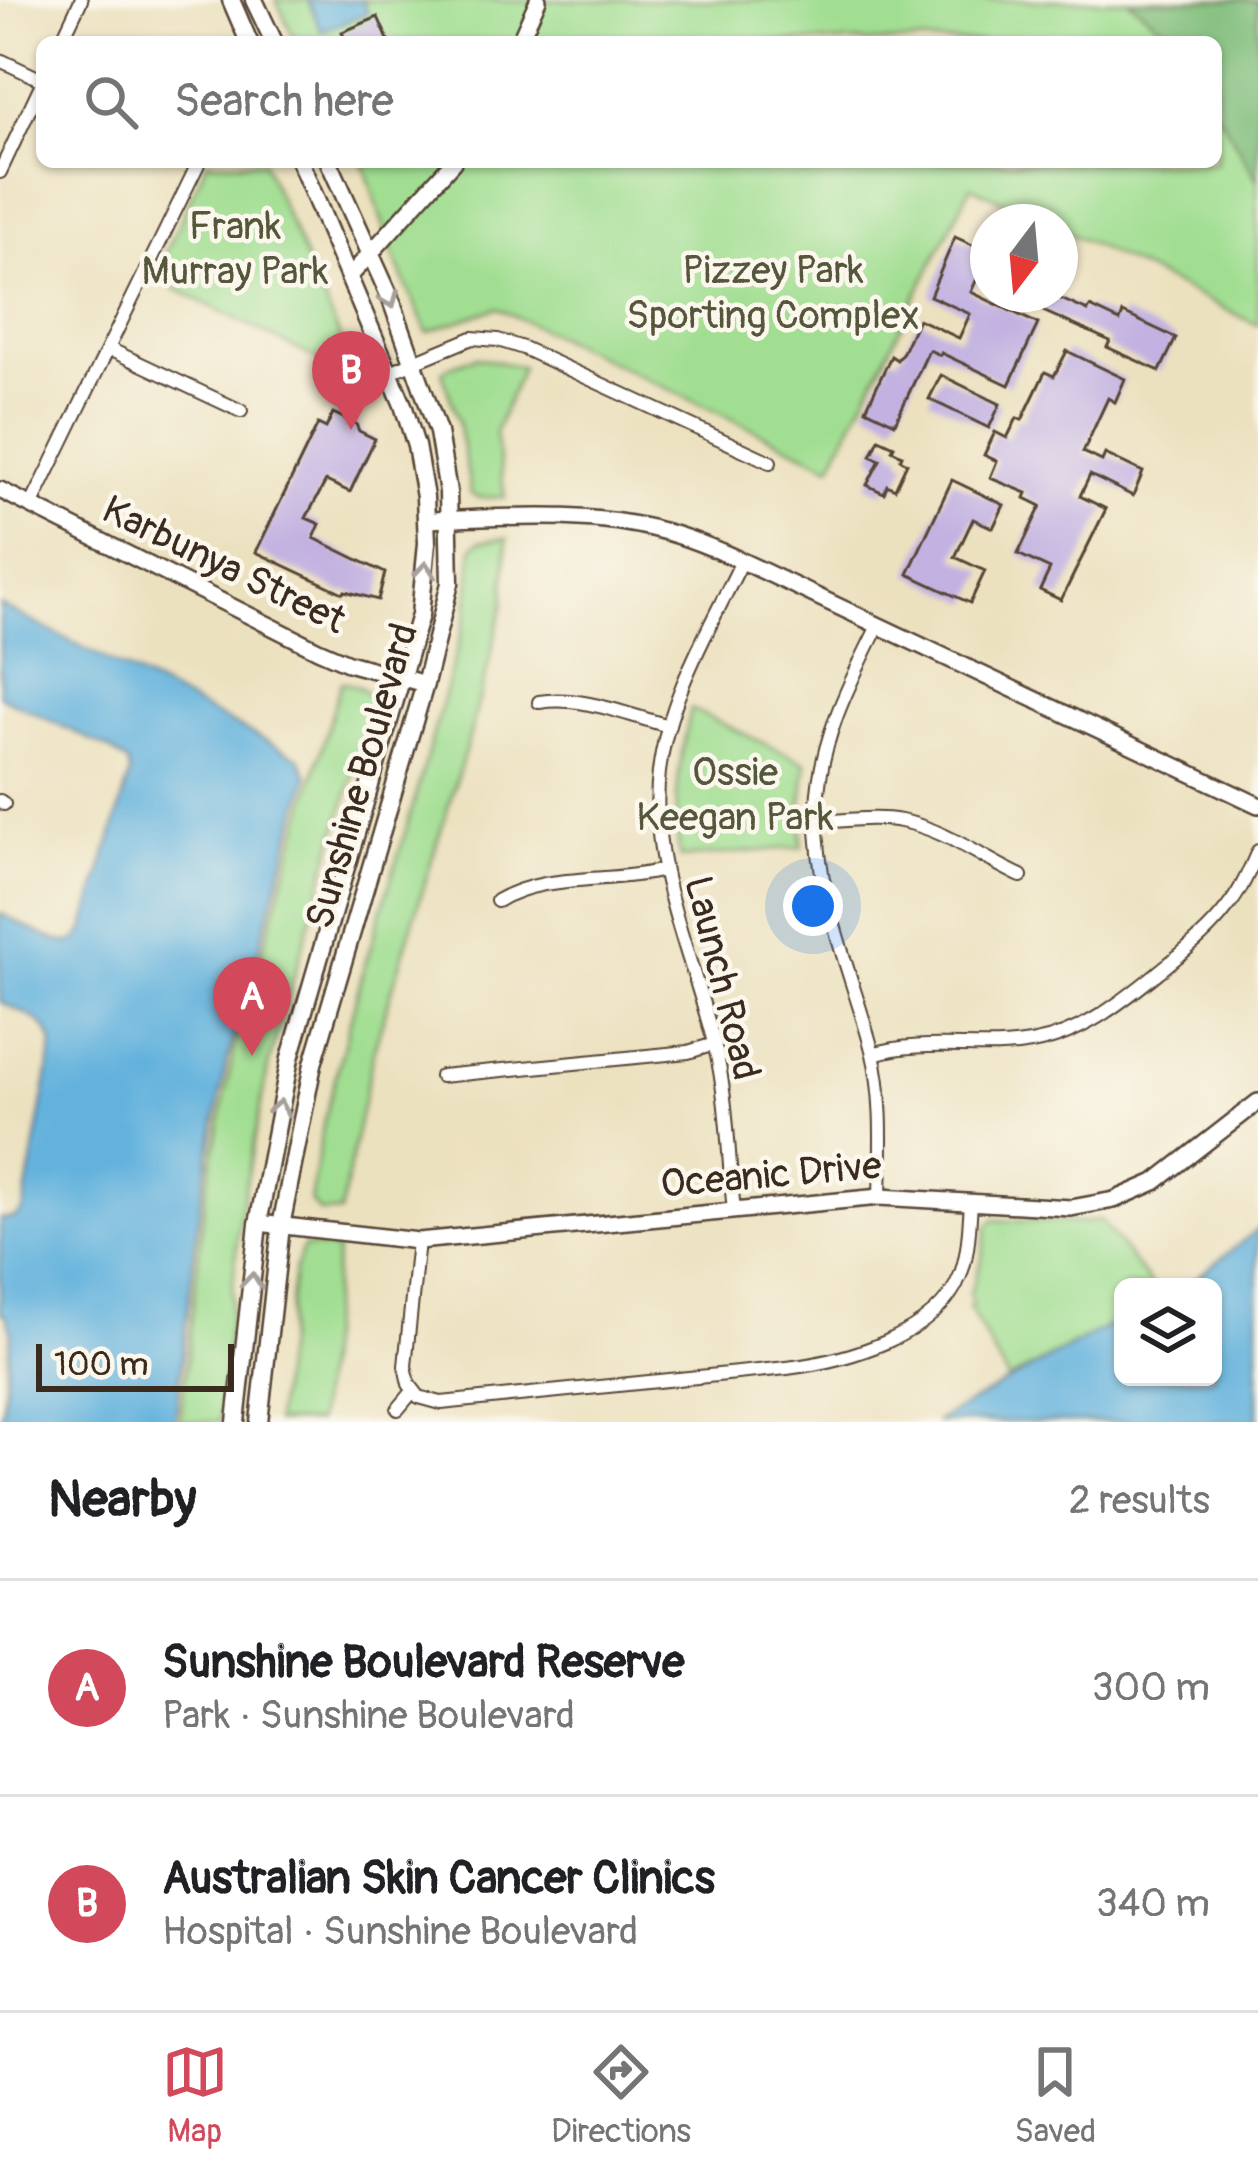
<!DOCTYPE html>
<meta charset="utf-8">
<style>
:root{--surface:#fff;--page:#f6f6f6;--text:#202124;--muted:#757577;--line:#e0e0e0;--accent:#d1495b}
body{margin:0;font-family:Pangolin,sans-serif;background:var(--page);color:var(--text)}
.controls{position:absolute;right:36px;bottom:36px;display:grid;overflow:hidden;border-radius:18px;box-shadow:0 3px 9px #0004}
.controls button{width:108px;height:108px;display:grid;place-items:center;padding:0;border:0;border-bottom:3px solid var(--line);background:var(--surface);color:var(--text);font:60px sans-serif}
.compass{position:absolute;left:970px;top:204px;width:108px;height:108px;border-radius:50%;background:var(--surface);box-shadow:0 3px 9px #0004;rotate:196deg}
.scale{position:absolute;left:36px;bottom:30px;width:198px;box-sizing:border-box;padding-left:12px;border:6px solid #3b2a1e;border-top:0;font-size:33px;line-height:42px;white-space:nowrap;color:#3b2a1e;-webkit-text-stroke:9px #fbf7ec;paint-order:stroke}
.you{position:absolute;left:813px;top:906px;width:42px;height:42px;margin:-30px;border:9px solid #fff;border-radius:50%;background:#1a73e8;box-shadow:0 0 0 18px #1a73e833}
.badge{display:grid;place-items:center;width:78px;height:78px;border-radius:50%;background:var(--accent);color:#fff;font-size:39px;font-weight:700}
.pin{position:absolute;translate:-50% -99px;filter:drop-shadow(0 3px 6px #0008)}
.pin::after{content:'';position:absolute;top:63px;width:42px;height:36px;background:inherit;clip-path:polygon(0 0,100% 0,50% 100%)}
.list{margin:0;padding:0;list-style:none}
h2{display:flex;justify-content:space-between;align-items:center;height:156px;margin:0;padding:0 48px;font-size:51px}
h2 small{font-size:39px;font-weight:400;color:var(--muted)}
.list li{display:grid;grid-template-columns:78px 1fr auto;gap:36px;align-items:center;box-sizing:border-box;height:216px;padding:0 48px;border-top:3px solid var(--line)}
.list b{display:block;font-size:45px;white-space:nowrap}
.list p{margin:0;font-size:39px;white-space:nowrap;color:var(--muted)}
.list em{font-size:39px;font-style:normal;color:var(--muted)}
.icon{flex:none;width:66px;height:66px;fill:none;stroke:currentColor;stroke-width:2;stroke-linecap:round;stroke-linejoin:round}
.map{position:relative;flex:none;width:1258px;height:1422px;overflow:hidden}
.search{position:absolute;background:var(--surface);box-shadow:0 3px 9px #0004;left:36px;right:36px;top:36px;height:132px;display:flex;align-items:center;gap:30px;box-sizing:border-box;padding:0 42px;border-radius:18px;color:var(--muted);font-size:45px}
.sheet{height:588px;background:var(--surface)}
nav{display:flex;justify-content:space-around;align-items:center;box-sizing:border-box;height:168px;border-top:3px solid var(--line);background:var(--surface);font-size:33px;color:var(--muted)}
nav a{display:grid;justify-items:center;gap:6px}
nav .on{color:var(--accent)}
.map>svg:first-child{display:block}
.green{fill:#a1de92;stroke:#6e8458;stroke-width:3}
.forest{fill:#80bd7c;stroke:#5e744d;stroke-width:3}
.water{fill:#63b2dd;stroke:#4f6e7e;stroke-width:3}
.building{fill:#c3b2e1}
.lines{fill:none;stroke-linecap:round;stroke-linejoin:round}
.minor-casing{stroke:#564536;stroke-width:16}
.tertiary-casing{stroke:#564536;stroke-width:20}
.secondary-casing{stroke:#564536;stroke-width:21}
.minor{stroke:#fff;stroke-width:12}
.tertiary{stroke:#fff;stroke-width:15}
.secondary{stroke:#fff;stroke-width:16}
.oneway{stroke:#a79f9a}
.labels{text-anchor:middle;dominant-baseline:central;stroke-width:9;stroke-linejoin:round;paint-order:stroke}
.park-label{font-size:39px;fill:#54573b;stroke:#fbf7ec}
.street-label{font-size:39px;fill:#3b2a1e;stroke:#fbf7ec}
</style>
<div class="map">
<svg width="1258" height="1422" viewBox="0 0 1258 1422">
<rect width="100%" height="100%" fill="#fbf7ec"/>
<filter id="ink" filterUnits="userSpaceOnUse"><feTurbulence type="fractalNoise" baseFrequency=".00833" numOctaves="2"/><feDisplacementMap in="SourceGraphic" scale="24" xChannelSelector="R" yChannelSelector="G"/><feConvolveMatrix kernelMatrix="1 2 1 2 8 2 1 2 1" color-interpolation-filters="sRGB"/></filter>
<filter id="wash" filterUnits="userSpaceOnUse"><feTurbulence type="fractalNoise" baseFrequency=".004" numOctaves="4" result="noise"/><feDisplacementMap in="SourceGraphic" scale="48" xChannelSelector="R" yChannelSelector="G"/><feGaussianBlur stdDeviation="2.7" result="paint"/><feColorMatrix in="noise" values="0 0 0 0 0 0 0 0 0 0 0 0 0 0 0 0 0 1.4 0 .05"/><feComposite in="paint" operator="in"/></filter>
<g filter="url(#wash)">
<rect width="100%" height="100%" fill="#ece1bf"/>
<path class="green" d="M 276,0 L 1258,0 L 1258,325 L 1060,229 L 1060,222 L 1046,222 L 971,186 L 831,466 L 497,308 L 427,332 L 393,255 L 363,162 L 1216,162 L 1216,42 L 296,42 Z
M 207,162 L 263,162 L 359,380 L 154,278 Z
M 476,357 L 522,367 L 495,433 L 505,497 L 481,498 L 471,494 L 458,421 L 442,372 L 450,366 Z
M 507,538 L 504,602 L 486,674 L 467,745 L 374,1049 L 340,1213 L 320,1212 L 310,1201 L 323,1125 L 363,971 L 408,823 L 467,614 L 473,547 L 480,541 Z
M 341,682 C 357,685 370,689 373,707 L 269,1062 L 240,1214 L 219,1422 L 180,1422 L 205,1197 L 234,1050 Z
M 691,709 L 806,763 L 802,806 L 802,847 L 680,858 C 672,807 679,759 691,709 Z
M 993,1220 L 1083,1223 L 1100,1220 L 1153,1287 L 1123,1287 L 1123,1318 L 1008,1380 L 969,1307 L 973,1304 L 969,1295 L 982,1258 L 987,1227 Z
M 304,1246 L 337,1250 L 317,1422 L 275,1422 L 294,1271 Z"/>
<path class="forest" d="M 1128,0 L 1258,0 L 1258,181 L 1216,110 L 1216,42 L 1176,42 L 1171,34 Z"/>
<path class="water" d="M 308,0 L 362,0 L 368,13 L 321,31 Z
M 0,605 L 300,758 L 308,776 L 226,1065 L 200,1202 L 175,1422 L 1,1422 L 11,1331 L 6,1316 L 0,1311 L 0,1218 C 10,1221 20,1217 24,1207 L 53,1044 C 48,1019 20,1012 0,1002 L 0,913 C 15,920 52,943 67,942 C 78,941 78,938 84,930 L 130,774 L 128,763 L 109,749 L 0,696 Z
M 1258,1229 L 1258,1422 L 935,1422 L 1123,1318 L 1123,1377 L 1213,1377 L 1213,1287 L 1185,1287 Z"/>
<g id="blocks">
<path class="building" d="M 378,17 L 389,42 L 346,42 L 342,32 Z
M 955,237 L 988,252 L 988,276 L 980,272 L 971,292 L 1038,324 L 1009,385 L 941,353 L 940,355 L 929,350 L 895,423 L 866,409 L 891,356 L 897,360 L 903,352 L 918,319 L 959,338 L 970,314 L 930,296 Z
M 1050,294 L 1088,311 L 1090,307 L 1120,321 L 1123,313 L 1176,338 L 1160,371 L 1107,347 L 1110,341 L 1043,311 Z
M 1067,351 L 1125,379 L 1115,402 L 1108,398 L 1083,452 L 1102,461 L 1105,454 L 1143,472 L 1133,496 L 1090,475 L 1080,496 L 1106,509 L 1061,600 L 1040,590 L 1050,569 L 1018,554 L 1041,506 L 1025,498 L 1027,493 L 990,478 L 997,461 L 984,455 L 995,432 L 1007,438 L 1017,418 L 1022,420 L 1045,372 L 1054,376 Z
M 941,375 L 1000,404 L 989,428 L 929,399 Z
M 333,413 L 356,424 L 359,431 L 375,439 L 350,492 L 326,481 L 306,518 L 320,524 L 314,538 L 385,573 L 378,600 L 345,591 L 343,593 L 256,552 L 318,424 L 326,428 Z
M 879,439 L 894,446 L 892,450 L 902,455 L 900,459 L 907,463 L 895,489 L 887,485 L 884,493 L 867,485 L 880,460 L 871,456 Z
M 952,480 L 1004,505 L 993,528 L 973,519 L 955,557 L 985,571 L 970,603 L 908,574 Z"/>
</g>
</g>
<g filter="url(#ink)">
<use href="#blocks" fill-opacity="0" stroke="#564536" stroke-width="3"/>
<g class="lines">
<defs>
<path id="minor" d="M 61,42 L 81,0
M 0,60 L 42,80
M 0,172 L 42,83
M 109,349 L 241,411
M 390,372 L 472,338 L 498,340 L 523,348 L 770,462
M 31,506 L 199,162
M 878,626 C 849,684 819,742 817,808 C 814,892 851,970 872,1050 C 884,1096 881,1150 880,1197
M 539,702 C 582,695 627,715 669,726
M 0,801 L 4,804
M 817,822 C 844,821 875,816 901,821 C 944,829 982,858 1021,876
M 497,901 C 546,872 609,884 664,870
M 873,1054 C 924,1038 979,1052 1031,1043 C 1085,1034 1125,999 1166,966 C 1188,948 1210,931 1227,908 C 1241,891 1249,871 1258,851
M 441,1076 L 688,1052 L 715,1044
M 734,1211 C 728,1157 728,1100 715,1047 C 693,956 648,869 659,772 C 668,697 710,628 742,561
M 418,1241 L 405,1366 L 409,1384 L 419,1397 L 441,1403 L 787,1368 C 844,1361 937,1336 960,1276 C 969,1253 969,1227 971,1203
M 398,1409 L 413,1391"/>
<path id="tertiary" d="M 519,42 L 538,0
M 350,276 L 453,162
M 0,490 L 318,650 L 348,663 L 425,684
M 426,520 C 505,518 585,510 663,531 C 690,538 716,549 742,561 L 1258,805
M 258,1223 L 418,1241 L 880,1197 L 1071,1208 L 1114,1200 L 1155,1182 L 1258,1102"/>
<path id="secondary" d="M 231,0 L 249,42
M 254,0 L 274,42
M 236,1422 L 258,1224 L 290,1058 L 420,615 L 427,543 L 425,497 L 416,446 L 403,405 L 300,162
M 259,1422 L 281,1226 L 313,1064 L 425,684 L 450,583 L 448,492 L 438,432 L 390,297 L 329,162"/>
</defs>
<use href="#minor" class="minor-casing"/>
<use href="#tertiary" class="tertiary-casing"/>
<use href="#secondary" class="secondary-casing"/>
<use href="#minor" class="minor"/>
<use href="#tertiary" class="tertiary"/>
<use href="#secondary" class="secondary"/>
</g>
<defs><path id="oneway-chevron" d="M-2-3.5L2.5 0L-2 3.5" fill="none" stroke-width="1.6" stroke-linecap="round" stroke-linejoin="round" transform="scale(3)"/></defs>
<g class="oneway">
<use href="#oneway-chevron" transform="translate(390 300) rotate(68)"/>
<use href="#oneway-chevron" transform="translate(425 570) rotate(-85)"/>
<use href="#oneway-chevron" transform="translate(279 1108) rotate(-79)"/>
<use href="#oneway-chevron" transform="translate(252 1281) rotate(-84)"/>
</g>
</g>
<g class="labels">
<g class="park-label">
<text x="235" y="226">Frank<tspan x="235" dy="45">Murray Park</tspan></text>
<text x="773" y="270">Pizzey Park<tspan x="773" dy="45">Sporting Complex</tspan></text>
<text x="735" y="772">Ossie<tspan x="735" dy="45">Keegan Park</tspan></text>
</g>
<g class="street-label">
<text transform="translate(224 565) rotate(26)">Karbunya Street</text>
<text transform="translate(362 776) rotate(-74)">Sunshine Boulevard</text>
<text transform="translate(722 978) rotate(76)">Launch Road</text>
<text transform="translate(771 1175) rotate(-5)">Oceanic Drive</text>
</g>
</g>
</svg>
<div class="controls">
<button><svg class="icon" aria-label="layers" viewBox="0 0 24 24"><path d="M12 4l9 5-9 5-9-5zM3 14l9 5 9-5"/></svg></button>
</div>
<svg class="compass" viewBox="-18 -18 36 36"><path d="M0-13l5 13h-10z" fill="#e53935"/><path d="M0 13l5-13h-10z" fill="#757577"/></svg>
<div class="scale">100 m</div>
<div class="you"></div>
<div class="pin badge" style="left:252px;top:1056px">A</div>
<div class="pin badge" style="left:351px;top:430px">B</div>
<div class="search"><svg class="icon" aria-label="search" viewBox="0 0 24 24"><circle cx="10" cy="10" r="6"/><path d="M15 15l6 6"/></svg>Search here</div>
</div>
<section class="sheet">
<h2>Nearby<small>2 results</small></h2>
<ul class="list">
<li><span class="badge">A</span><div><b>Sunshine Boulevard Reserve</b><p>Park · Sunshine Boulevard</p></div><em>300 m</em></li>
<li><span class="badge">B</span><div><b>Australian Skin Cancer Clinics</b><p>Hospital · Sunshine Boulevard</p></div><em>340 m</em></li>
</ul>
</section>
<nav>
<a class="on"><svg class="icon" aria-label="map" viewBox="0 0 24 24"><path d="M3 6l6-2 6 2 6-2v14l-6 2-6-2-6 2zM9 4v14M15 6v14"/></svg>Map</a>
<a><svg class="icon" aria-label="directions" viewBox="0 0 24 24"><path d="M12 3l9 9-9 9-9-9zM9 14v-3h6M13 9l2 2-2 2"/></svg>Directions</a>
<a><svg class="icon" aria-label="saved" viewBox="0 0 24 24"><path d="M7 4h10v16l-5-4-5 4z"/></svg>Saved</a>
</nav>
